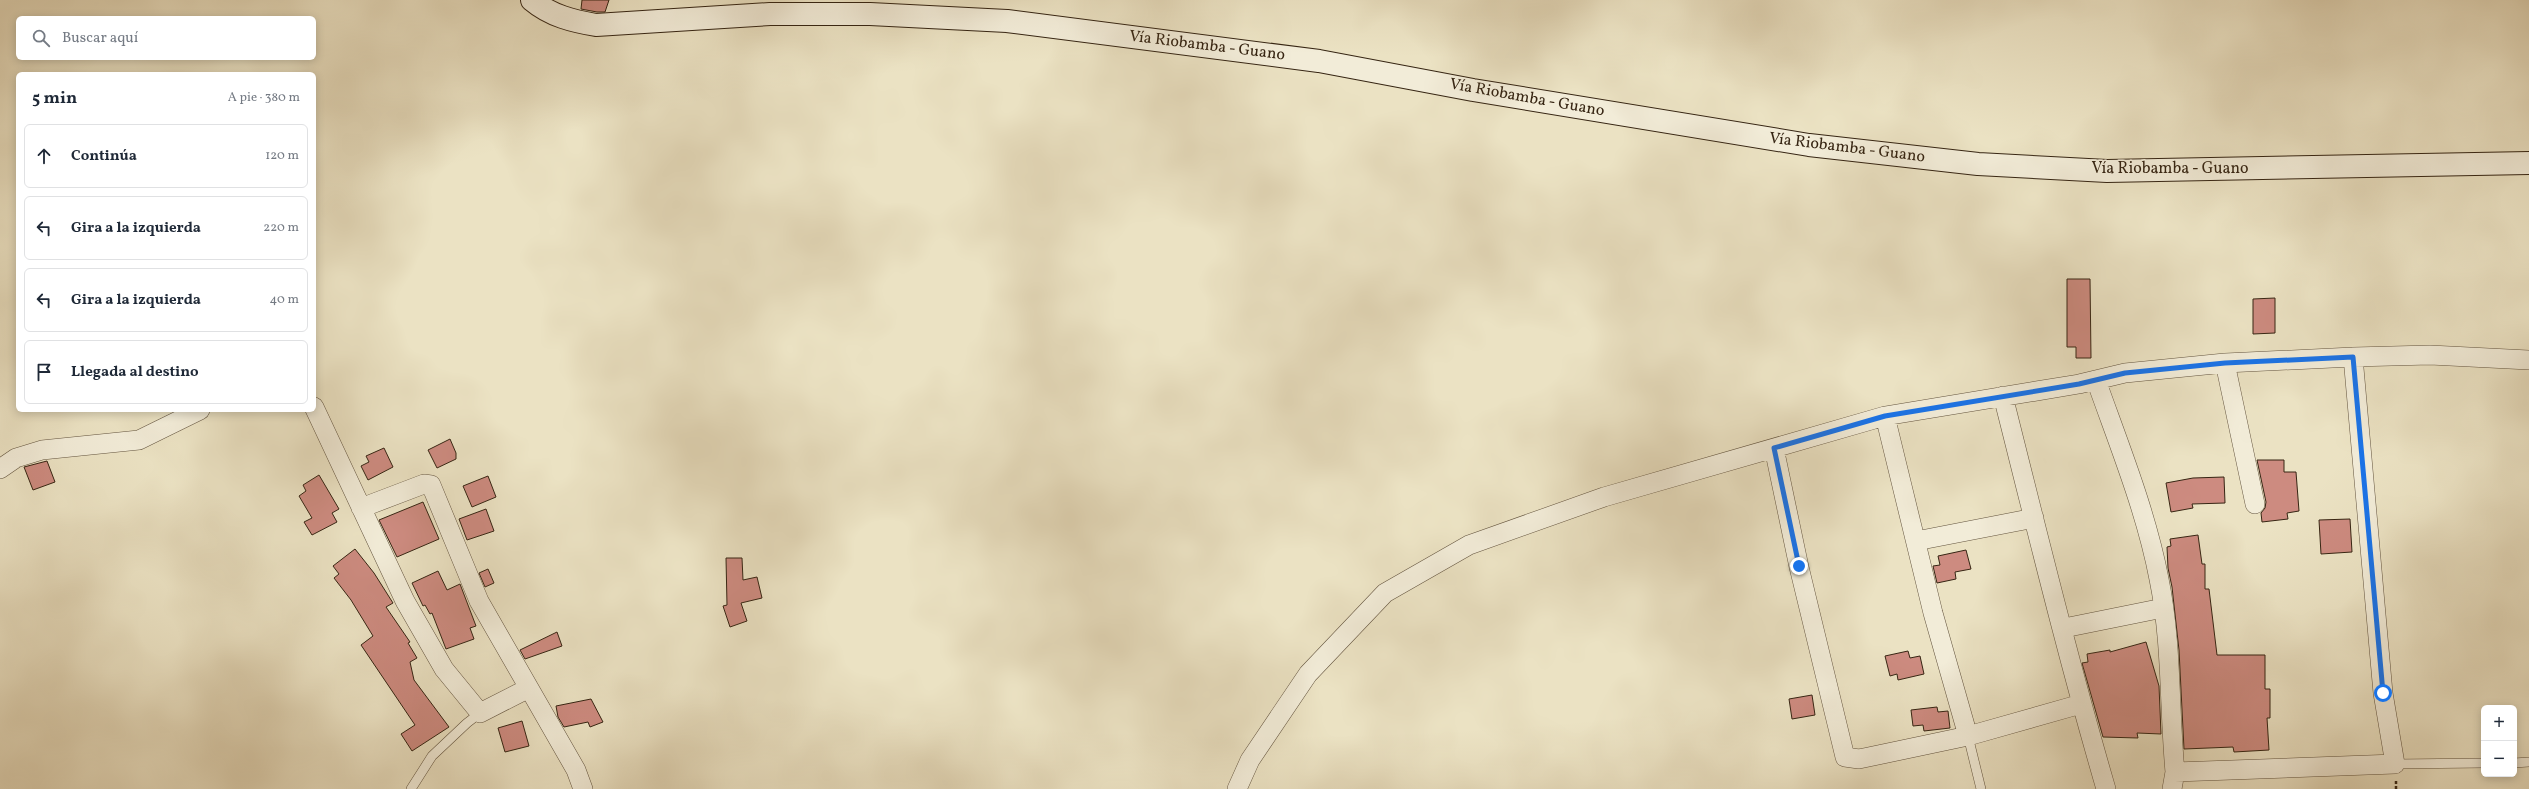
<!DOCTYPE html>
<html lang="es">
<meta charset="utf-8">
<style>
:root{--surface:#fff;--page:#f6f6f7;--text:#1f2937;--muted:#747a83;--line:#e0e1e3}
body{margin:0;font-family:Vollkorn,serif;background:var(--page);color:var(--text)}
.controls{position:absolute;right:12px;bottom:12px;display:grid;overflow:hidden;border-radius:6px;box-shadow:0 2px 10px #0003}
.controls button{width:36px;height:36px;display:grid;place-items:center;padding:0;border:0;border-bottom:1px solid var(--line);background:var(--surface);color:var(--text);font:20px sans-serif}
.stop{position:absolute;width:12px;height:12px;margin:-9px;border:3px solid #1a73e8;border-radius:50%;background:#fff}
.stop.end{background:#1a73e8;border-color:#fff;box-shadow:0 1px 4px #0008}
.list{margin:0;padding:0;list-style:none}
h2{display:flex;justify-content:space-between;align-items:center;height:52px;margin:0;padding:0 16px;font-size:17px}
h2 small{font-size:13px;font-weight:400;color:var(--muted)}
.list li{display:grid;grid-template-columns:26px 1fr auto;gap:12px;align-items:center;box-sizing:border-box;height:64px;margin:0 8px 8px;padding:0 8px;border:1px solid var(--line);border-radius:6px}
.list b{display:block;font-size:15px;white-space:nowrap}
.list em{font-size:13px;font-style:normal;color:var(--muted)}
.icon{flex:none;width:22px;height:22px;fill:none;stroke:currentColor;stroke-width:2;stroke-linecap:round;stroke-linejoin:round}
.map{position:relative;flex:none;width:2529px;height:789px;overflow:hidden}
.search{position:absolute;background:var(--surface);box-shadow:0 2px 10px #0003;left:16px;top:16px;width:300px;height:44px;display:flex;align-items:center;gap:10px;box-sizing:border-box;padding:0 14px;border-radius:6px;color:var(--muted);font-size:15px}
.panel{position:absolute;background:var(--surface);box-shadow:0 2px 10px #0003;left:16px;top:72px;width:300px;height:340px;border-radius:6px}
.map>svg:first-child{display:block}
.building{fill:#cd8b80;stroke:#362513}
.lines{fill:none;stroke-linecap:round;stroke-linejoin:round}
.service-casing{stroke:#63543f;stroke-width:10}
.minor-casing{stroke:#63543f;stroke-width:20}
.secondary-casing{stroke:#362513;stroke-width:24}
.path{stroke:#362513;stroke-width:2.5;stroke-dasharray:3 2;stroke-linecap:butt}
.service{stroke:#f2ecd8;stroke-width:9}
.minor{stroke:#f2ecd8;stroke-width:19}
.secondary{stroke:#f2ecd8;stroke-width:22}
.route{stroke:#1a73e8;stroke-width:5}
.labels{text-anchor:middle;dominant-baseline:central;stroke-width:3;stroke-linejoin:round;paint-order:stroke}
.street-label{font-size:16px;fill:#362513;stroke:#f2ecd8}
</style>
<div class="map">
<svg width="2529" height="789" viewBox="0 0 2529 789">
<rect width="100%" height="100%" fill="#ebe2c3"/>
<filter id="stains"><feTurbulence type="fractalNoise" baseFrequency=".005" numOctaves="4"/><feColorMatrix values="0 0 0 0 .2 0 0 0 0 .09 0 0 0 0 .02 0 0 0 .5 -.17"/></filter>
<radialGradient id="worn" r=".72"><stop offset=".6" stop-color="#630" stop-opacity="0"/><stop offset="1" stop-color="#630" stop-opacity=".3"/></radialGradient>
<path class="building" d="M 582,0 L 609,0 L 605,12 L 597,12 L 581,9 Z
M 2067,279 L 2090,279 L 2091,358 L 2076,358 L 2076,347 L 2067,347 Z
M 2275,298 L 2275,333 L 2253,334 L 2253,299 Z
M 450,439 L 456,453 L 456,459 L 437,468 L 428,450 Z
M 384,448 L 393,467 L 368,480 L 361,466 L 369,462 L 366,456 Z
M 2257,460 L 2284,460 L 2284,472 L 2296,472 L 2299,511 L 2287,513 L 2288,519 L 2262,522 L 2261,513 L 2265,508 L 2266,502 Z
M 47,461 L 55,482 L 33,490 L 24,467 Z
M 319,475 L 339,509 L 332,513 L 337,522 L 312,535 L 304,522 L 312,518 L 299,496 L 306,491 L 303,485 Z
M 488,476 L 496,497 L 472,507 L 463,486 Z
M 2224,477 L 2225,503 L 2192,504 L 2193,508 L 2171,512 L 2166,483 L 2193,478 Z
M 423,502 L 439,539 L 397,557 L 379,520 Z
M 486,509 L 494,531 L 467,540 L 459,519 Z
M 2350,519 L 2352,552 L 2321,554 L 2319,520 Z
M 2198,535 L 2202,564 L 2205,564 L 2205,589 L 2209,589 L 2217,655 L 2265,655 L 2265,689 L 2270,689 L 2270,718 L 2267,718 L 2269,750 L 2234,752 L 2233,747 L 2184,749 L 2179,650 L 2172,587 L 2168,568 L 2167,547 L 2171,546 L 2170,539 Z
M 355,549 L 374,573 L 393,603 L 386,607 L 410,642 L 408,643 L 417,658 L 410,662 L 414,680 L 449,727 L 412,751 L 401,734 L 415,725 L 361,645 L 373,636 L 351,600 L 334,578 L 339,574 L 333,566 Z
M 1966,550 L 1971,569 L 1955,572 L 1956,579 L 1937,583 L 1933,566 L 1940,565 L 1938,556 Z
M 726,558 L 742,558 L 743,580 L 757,577 L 762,598 L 741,603 L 747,621 L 730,627 L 723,606 L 727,605 Z
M 488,569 L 494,583 L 485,587 L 479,573 Z
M 438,571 L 447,590 L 460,584 L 476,626 L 470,628 L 474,639 L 446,649 L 432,613 L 430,614 L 425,605 L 423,606 L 412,583 Z
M 557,632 L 562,646 L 525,659 L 520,650 Z
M 2146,642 L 2159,686 L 2161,734 L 2137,733 L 2138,738 L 2103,737 L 2082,663 L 2088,662 L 2087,654 L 2110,650 L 2110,652 Z
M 1908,651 L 1910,658 L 1920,656 L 1924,674 L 1898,680 L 1897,674 L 1890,676 L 1885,656 Z
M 1812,695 L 1815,715 L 1792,719 L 1789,699 Z
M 591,699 L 603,722 L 590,727 L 588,722 L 564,727 L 558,717 L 556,706 Z
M 1937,707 L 1938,712 L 1948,711 L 1950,728 L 1924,731 L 1923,725 L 1913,726 L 1911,710 Z
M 522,721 L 529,746 L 505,752 L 498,728 Z"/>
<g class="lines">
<defs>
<path id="service" d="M 1968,736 L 1981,789
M 2514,763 L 2529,762
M 2395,764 L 2484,763
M 411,789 L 432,756 L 467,723 L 480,713"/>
<path id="minor" d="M 2225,363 L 2255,504
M 2096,380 C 2119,445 2146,511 2159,579 C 2172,642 2169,708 2175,772 L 2172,789
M 2003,396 C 2036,527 2068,659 2106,789
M 314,407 L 405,601 L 444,669 L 480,713 L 529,688
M 1885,416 L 1933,613 L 1968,736
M 1774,448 L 1799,567 L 1845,757 L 1859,759 L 1968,736 L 2081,704
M 0,469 L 16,458 L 42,450 L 139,440 L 200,410
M 361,508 L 424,484 L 431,485 L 479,601 L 576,770 L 583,789
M 1916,541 L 2034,518
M 2064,628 L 2163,608
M 2175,772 L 2395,764 L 2383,693 L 2353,357
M 1237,789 L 1250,760 L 1308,674 L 1385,593 L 1469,545 L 1604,497 L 1885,416 L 2079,384 L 2125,373 L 2225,363 L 2353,357 L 2430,355 L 2529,360"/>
<path id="secondary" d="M 532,0 C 551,16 573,21 596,25 L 770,14 L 870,14 L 1007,21 L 1319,61 L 1473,90 L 1809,145 L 1978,164 L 2107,171 L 2529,163"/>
</defs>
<use href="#service" class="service-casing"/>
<use href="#minor" class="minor-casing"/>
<use href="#secondary" class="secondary-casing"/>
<path class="path" d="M 2396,781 L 2396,789"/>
<use href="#service" class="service"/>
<use href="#minor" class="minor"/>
<use href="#secondary" class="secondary"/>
</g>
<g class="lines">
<path class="route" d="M 1799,566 L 1774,448 L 1885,416 L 2079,384 L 2125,373 L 2225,363 L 2353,357 L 2383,693"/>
</g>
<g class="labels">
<g class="street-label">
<text transform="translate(1207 46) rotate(7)">Vía Riobamba - Guano</text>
<text transform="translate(1527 98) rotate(10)">Vía Riobamba - Guano</text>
<text transform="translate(1847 148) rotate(7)">Vía Riobamba - Guano</text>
<text x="2170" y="169">Vía Riobamba - Guano</text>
</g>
</g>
<rect width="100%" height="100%" filter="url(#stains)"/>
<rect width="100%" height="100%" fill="url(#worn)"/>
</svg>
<div class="controls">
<button>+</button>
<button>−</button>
</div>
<div class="stop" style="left:2383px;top:693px"></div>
<div class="stop end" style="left:1799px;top:566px"></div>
<div class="search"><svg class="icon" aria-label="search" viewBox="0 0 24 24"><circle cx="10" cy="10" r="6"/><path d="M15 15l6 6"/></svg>Buscar aquí</div>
<section class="panel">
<h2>5 min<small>A pie · 380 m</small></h2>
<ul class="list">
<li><svg class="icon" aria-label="ahead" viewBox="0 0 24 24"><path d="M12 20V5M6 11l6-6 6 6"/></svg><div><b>Continúa</b></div><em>120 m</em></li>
<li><svg class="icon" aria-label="left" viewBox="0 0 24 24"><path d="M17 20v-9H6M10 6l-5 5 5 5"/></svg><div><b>Gira a la izquierda</b></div><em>220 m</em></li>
<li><svg class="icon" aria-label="left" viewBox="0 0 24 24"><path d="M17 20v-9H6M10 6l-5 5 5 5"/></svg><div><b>Gira a la izquierda</b></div><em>40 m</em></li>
<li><svg class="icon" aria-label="arrive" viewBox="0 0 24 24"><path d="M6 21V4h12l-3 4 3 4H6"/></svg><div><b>Llegada al destino</b></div></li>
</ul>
</section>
</div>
